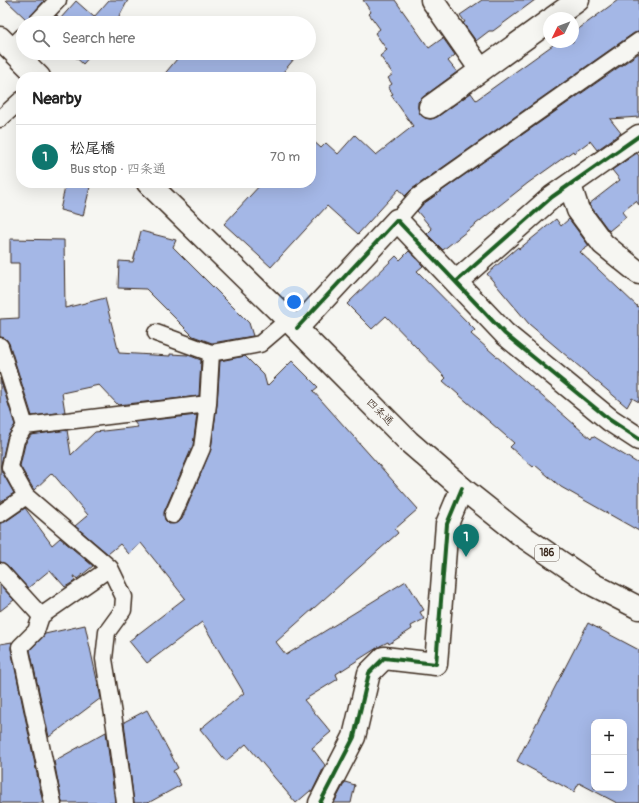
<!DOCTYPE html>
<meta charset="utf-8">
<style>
:root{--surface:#fff;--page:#f2f2f2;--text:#222;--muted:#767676;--line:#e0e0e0;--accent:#0f766e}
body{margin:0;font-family:Pangolin,"Klee One",sans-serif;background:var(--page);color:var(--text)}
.controls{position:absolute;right:12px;bottom:12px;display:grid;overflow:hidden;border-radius:8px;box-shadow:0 4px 16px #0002}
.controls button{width:36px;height:36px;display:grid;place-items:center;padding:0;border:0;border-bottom:1px solid var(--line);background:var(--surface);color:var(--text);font:20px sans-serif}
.compass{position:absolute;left:543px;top:12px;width:36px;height:36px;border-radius:50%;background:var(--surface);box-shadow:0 4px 16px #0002;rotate:227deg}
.you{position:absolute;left:294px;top:302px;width:14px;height:14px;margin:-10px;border:3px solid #fff;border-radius:50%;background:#1a73e8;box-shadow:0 0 0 6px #1a73e833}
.badge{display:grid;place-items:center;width:26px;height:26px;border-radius:50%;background:var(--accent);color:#fff;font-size:13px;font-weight:700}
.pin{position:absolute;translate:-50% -33px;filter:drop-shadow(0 1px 2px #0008)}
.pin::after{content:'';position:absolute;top:21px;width:14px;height:12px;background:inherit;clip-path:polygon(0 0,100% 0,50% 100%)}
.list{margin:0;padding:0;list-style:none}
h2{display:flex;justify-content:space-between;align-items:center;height:52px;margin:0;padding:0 16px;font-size:17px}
h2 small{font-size:13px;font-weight:400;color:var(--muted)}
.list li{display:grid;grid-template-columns:26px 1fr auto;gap:12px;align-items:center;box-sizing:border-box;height:64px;padding:0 16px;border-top:1px solid var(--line)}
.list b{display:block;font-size:15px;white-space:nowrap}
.list p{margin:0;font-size:13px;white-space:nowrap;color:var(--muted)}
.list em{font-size:13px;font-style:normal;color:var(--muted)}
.icon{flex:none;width:22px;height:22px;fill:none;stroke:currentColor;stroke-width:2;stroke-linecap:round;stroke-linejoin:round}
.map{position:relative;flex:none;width:639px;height:803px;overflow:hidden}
.search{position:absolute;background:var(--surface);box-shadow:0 4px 16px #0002;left:16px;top:16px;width:300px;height:44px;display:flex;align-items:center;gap:10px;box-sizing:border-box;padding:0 14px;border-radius:22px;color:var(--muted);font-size:15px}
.panel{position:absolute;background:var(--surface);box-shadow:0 4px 16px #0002;left:16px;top:72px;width:300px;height:116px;border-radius:16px}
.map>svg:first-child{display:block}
.building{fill:#a4b7e6;stroke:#3b2a1e;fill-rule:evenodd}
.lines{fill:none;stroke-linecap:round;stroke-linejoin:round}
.service-casing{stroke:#3b2a1e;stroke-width:19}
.minor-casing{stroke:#3b2a1e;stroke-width:25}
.primary-casing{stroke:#3b2a1e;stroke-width:25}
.service{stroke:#f6f6f2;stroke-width:16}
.minor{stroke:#f6f6f2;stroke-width:22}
.primary{stroke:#f6f6f2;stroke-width:22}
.cycleway-casing{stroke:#f6f6f2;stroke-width:6}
.cycleway{stroke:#1b5e20;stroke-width:4}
.labels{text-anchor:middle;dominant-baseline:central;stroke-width:3.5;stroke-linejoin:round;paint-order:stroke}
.shield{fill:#f6f6f2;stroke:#73675e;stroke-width:1}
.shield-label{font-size:10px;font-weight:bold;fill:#3b2a1e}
.street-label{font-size:11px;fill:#3b2a1e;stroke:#f6f6f2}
</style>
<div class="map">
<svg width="639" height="803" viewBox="0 0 639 803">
<rect width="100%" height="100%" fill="#f6f6f2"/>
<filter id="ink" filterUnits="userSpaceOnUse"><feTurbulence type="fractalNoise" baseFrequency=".025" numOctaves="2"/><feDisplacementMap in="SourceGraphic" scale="8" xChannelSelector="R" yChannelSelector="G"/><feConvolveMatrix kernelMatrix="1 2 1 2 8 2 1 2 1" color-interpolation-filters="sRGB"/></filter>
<g filter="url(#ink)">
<path class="building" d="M 6,0 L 43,0 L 44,1 L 27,20 Z
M 109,0 L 128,0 L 117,21 L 119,23 L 49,23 L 57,15 L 60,19 L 76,1 L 94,17 Z
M 363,0 L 395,0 L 429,48 L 443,38 L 455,55 L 448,61 L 457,72 L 423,97 L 418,102 L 418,108 L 420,114 L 425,118 L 431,119 L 437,117 L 471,93 L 476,100 L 557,42 L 573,42 L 573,33 L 618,0 L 639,0 L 639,32 L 634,33 L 412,189 L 405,196 L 399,189 L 358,234 L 327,206 L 271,267 L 224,224 L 262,183 L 311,183 L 311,139 L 321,148 L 326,143 L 338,154 L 355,135 L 376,155 L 413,126 L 391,95 L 393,94 L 388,87 L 392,84 L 388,78 L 393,74 L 380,56 L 387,50 L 375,33 L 380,29 L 369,14 L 371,12 Z
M 482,0 L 535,0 L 493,31 L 489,31 L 476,41 L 463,23 L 465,22 L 460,15 Z
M 71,53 L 93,53 L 83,64 Z
M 182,53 L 299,53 L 279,77 L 162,77 Z
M 639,53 L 639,117 L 610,119 L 621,133 L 597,150 L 590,141 L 574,153 L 573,151 L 528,183 L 443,250 L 427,234 L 432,229 L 417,211 L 423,204 Z
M 637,153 L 639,156 L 639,205 L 636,201 L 622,212 L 626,217 L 609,231 L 589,204 L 620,180 L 612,170 Z
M 66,183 L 91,183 L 83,216 L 60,210 Z
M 556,219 L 561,226 L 569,219 L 589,246 L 580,252 L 639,308 L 639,402 L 632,398 L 627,407 L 529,324 L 487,274 L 518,247 L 519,249 Z
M 141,231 L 176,240 L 173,247 L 249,323 L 253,336 L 212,343 L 193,336 L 146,289 L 118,288 L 119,261 L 133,262 Z
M 10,239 L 64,240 L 65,308 L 105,298 L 119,353 L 170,356 L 170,354 L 188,355 L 201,360 L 199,396 L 118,405 L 99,385 L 62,393 L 65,412 L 32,416 L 9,343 L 6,339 L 0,337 L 0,319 L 19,318 L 19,263 L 10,263 Z
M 409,251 L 423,266 L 417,271 L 475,330 L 471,334 L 591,439 L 593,436 L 639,464 L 639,531 L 561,487 L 535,465 L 533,467 L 510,447 L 514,443 L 443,381 L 446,378 L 386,316 L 372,329 L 347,304 L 396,256 L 400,260 Z
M 245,356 L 264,375 L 267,386 L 292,361 L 318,387 L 313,391 L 418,509 L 395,529 L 398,533 L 276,642 L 286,655 L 406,581 L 424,610 L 420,612 L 424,619 L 411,626 L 412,629 L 389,644 L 388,642 L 380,646 L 336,674 L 338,679 L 304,700 L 331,732 L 312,748 L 325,765 L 312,792 L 310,791 L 296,803 L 246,744 L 226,761 L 200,729 L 244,693 L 202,622 L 147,663 L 129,641 L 185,598 L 141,543 L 129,554 L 120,544 L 108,554 L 75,526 L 88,515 L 52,473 L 34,490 L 20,466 L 25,444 L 31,435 L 67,430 L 71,455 L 95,432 L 138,427 L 134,422 L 197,415 L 193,445 L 164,512 L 165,520 L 169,524 L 178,523 L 182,519 L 211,449 L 217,405 L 220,361 Z
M 0,378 L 15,425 L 7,438 L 1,465 L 2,472 L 14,493 L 0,502 Z
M 25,508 L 52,545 L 60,538 L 93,566 L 77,579 L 74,575 L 75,581 L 65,587 L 50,570 L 28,588 L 7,565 L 0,562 L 0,523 L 5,522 Z
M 0,585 L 14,600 L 0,611 Z
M 588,623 L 639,650 L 639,803 L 617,803 L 579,783 L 574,792 L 517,761 ZM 594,722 L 624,722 L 624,788 L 594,788 Z
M 85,625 L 101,698 L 49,737 L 30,650 L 45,634 Z
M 12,642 L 11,649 L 43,803 L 0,803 L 0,644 Z
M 147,710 L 178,768 L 173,771 L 181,785 L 148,803 L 134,803 L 124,722 Z
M 106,732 L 115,803 L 62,803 L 54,761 Z
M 345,782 L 355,785 L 351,803 L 334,803 Z"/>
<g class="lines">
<defs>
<path id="service" d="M 36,23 L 58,0
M 10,49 L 23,36
M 0,119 L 21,100
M 397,220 L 417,197 L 639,41
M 156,333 L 211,353
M 0,346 L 25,426 L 16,440 L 10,467 L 26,496 L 110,568 L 124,597 L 123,610 L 107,632 L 104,659 L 115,727 L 125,803
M 25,426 L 208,404
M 0,514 L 26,496
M 173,515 L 202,448 L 208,404 L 211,353 L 260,344 L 288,320
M 0,571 L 41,616
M 53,803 L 20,647 L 36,631 L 41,616 L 110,568"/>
<path id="minor" d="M 432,0 L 481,70
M 553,18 L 578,0
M 430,107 L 549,21
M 570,185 L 578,210 L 603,244 L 639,273
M 457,281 L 552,197 L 639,136
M 297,328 L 397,220 L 505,334 L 610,420 L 639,439
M 320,803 L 354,737 L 369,673 L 384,658 L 436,664 L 447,524 L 462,488"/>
<path id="primary" d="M 0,38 L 39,77
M 148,183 L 288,320 L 409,442 L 462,488 L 521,535 L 594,585 L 639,608"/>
</defs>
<use href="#service" class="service-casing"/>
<use href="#minor" class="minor-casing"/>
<use href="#primary" class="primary-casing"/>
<use href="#service" class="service"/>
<use href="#minor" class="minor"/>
<use href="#primary" class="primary"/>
<defs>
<path id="cycleway" d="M 457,281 L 552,197 L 639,136
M 297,328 L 397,220 L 505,334 L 610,420 L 639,439
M 320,803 L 354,737 L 369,673 L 384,658 L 436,664 L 447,524 L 462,488"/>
</defs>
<use href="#cycleway" class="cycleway-casing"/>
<use href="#cycleway" class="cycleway"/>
</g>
</g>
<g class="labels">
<rect class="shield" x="535" y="545" width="24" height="16" rx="3"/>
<g class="shield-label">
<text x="547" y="553">186</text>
</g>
<g class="street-label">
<text transform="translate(380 412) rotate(45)">四条通</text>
</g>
</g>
</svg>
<div class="controls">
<button>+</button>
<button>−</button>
</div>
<svg class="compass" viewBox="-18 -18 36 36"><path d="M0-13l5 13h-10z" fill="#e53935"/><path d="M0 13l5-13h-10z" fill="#767676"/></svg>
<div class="you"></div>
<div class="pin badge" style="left:466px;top:557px">1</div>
<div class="search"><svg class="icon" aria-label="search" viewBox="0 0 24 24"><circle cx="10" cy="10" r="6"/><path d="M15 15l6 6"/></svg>Search here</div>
<section class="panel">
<h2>Nearby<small></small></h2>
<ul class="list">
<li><span class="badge">1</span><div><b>松尾橋</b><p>Bus stop · 四条通</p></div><em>70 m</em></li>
</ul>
</section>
</div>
